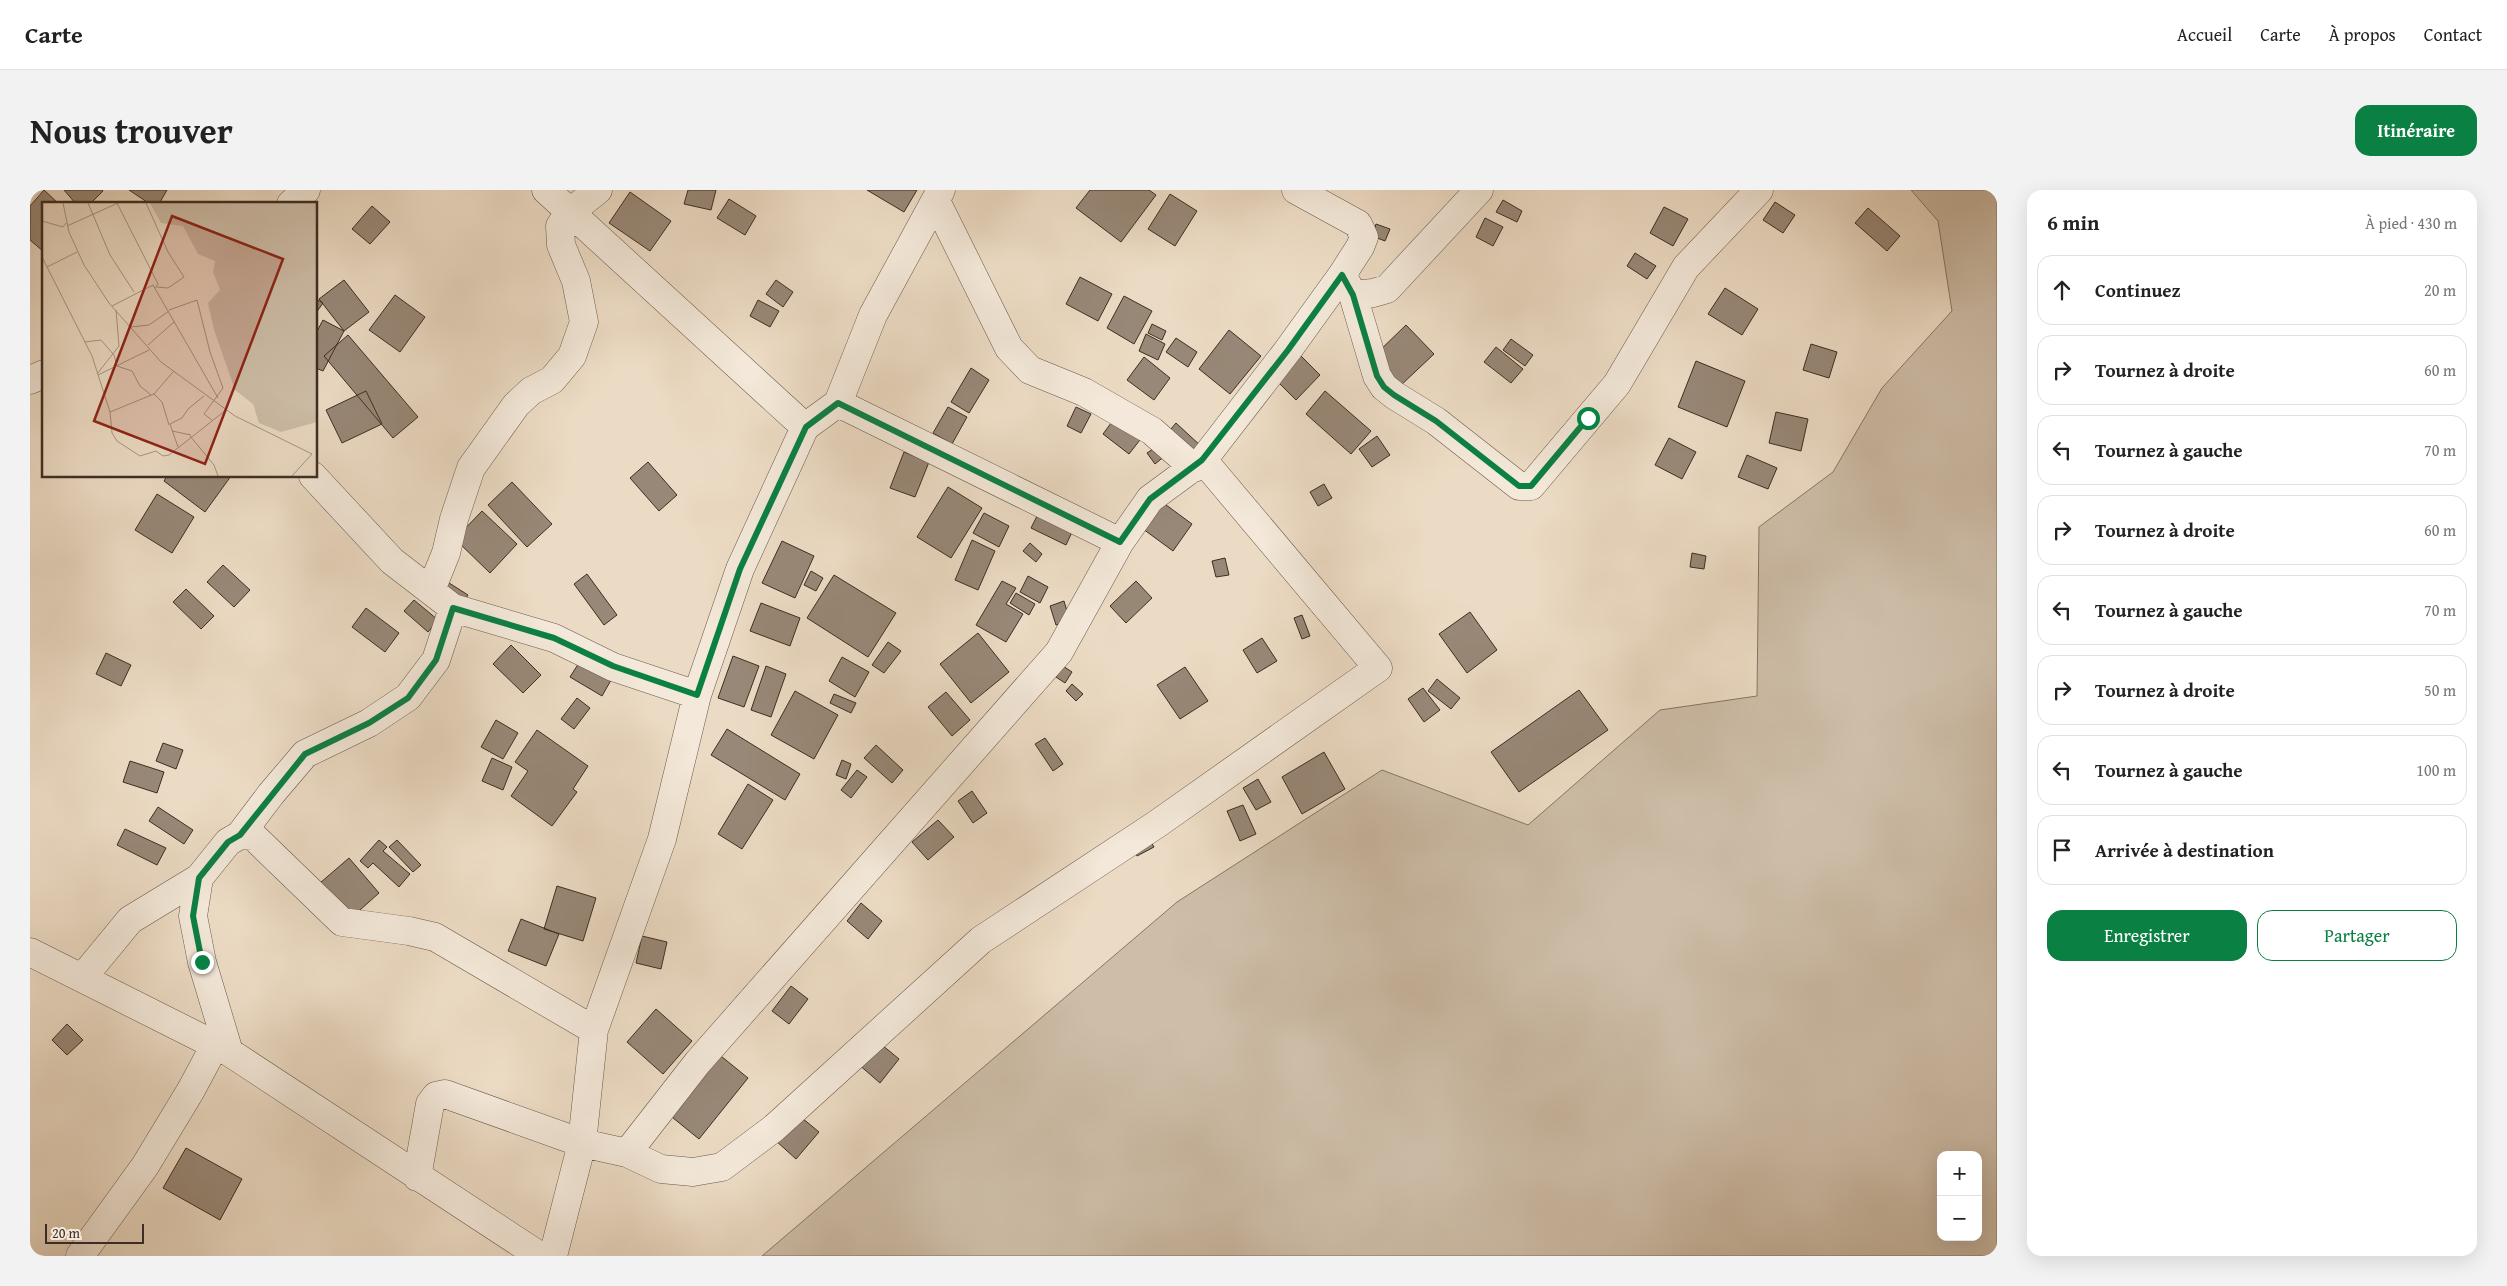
<!DOCTYPE html>
<html lang="fr">
<meta charset="utf-8">
<style>
:root{--surface:#fff;--page:#f2f2f2;--text:#222;--muted:#767676;--line:#e0e0e0;--accent:#0b8043}
body{margin:0;font-family:"Gentium Book Plus",serif;background:var(--page);color:var(--text)}
.controls{position:absolute;right:15px;bottom:15px;display:grid;overflow:hidden;border-radius:10px;box-shadow:0 5px 20px #0002}
.controls button{width:45px;height:45px;display:grid;place-items:center;padding:0;border:0;border-bottom:1px solid var(--line);background:var(--surface);color:var(--text);font:25px sans-serif}
.scale{position:absolute;left:15px;bottom:12px;width:99px;box-sizing:border-box;padding-left:5px;border:2px solid #3d2e23;border-top:0;font-size:14px;line-height:18px;white-space:nowrap;color:#3d2e23;-webkit-text-stroke:4px #f3e8d9;paint-order:stroke}
.stop{position:absolute;width:15px;height:15px;margin:-11px;border:4px solid #0b8043;border-radius:50%;background:#fff}
.stop.end{background:#0b8043;border-color:#fff;box-shadow:0 1px 5px #0008}
.list{margin:0;padding:0;list-style:none}
h2{display:flex;justify-content:space-between;align-items:center;height:65px;margin:0;padding:0 20px;font-size:21px}
h2 small{font-size:16px;font-weight:400;color:var(--muted)}
.list li{display:grid;grid-template-columns:32px 1fr auto;gap:15px;align-items:center;box-sizing:border-box;height:70px;margin:0 10px 10px;padding:0 10px;border:1px solid var(--line);border-radius:15px}
.list b{display:block;font-size:19px;white-space:nowrap}
.list em{font-size:16px;font-style:normal;color:var(--muted)}
.actions{display:flex;gap:10px;padding:15px 20px}
.actions a{flex:1;padding:11px 0;border:1px solid var(--accent);border-radius:15px;text-align:center;font-size:18px;color:var(--accent)}
.actions .main{background:var(--accent);color:#fff}
.icon{flex:none;width:28px;height:28px;fill:none;stroke:currentColor;stroke-width:2;stroke-linecap:round;stroke-linejoin:round}
.map{position:relative;flex:none;width:1967px;height:1066px;overflow:hidden;border-radius:15px}
header{display:flex;align-items:center;gap:30px;box-sizing:border-box;height:70px;padding:0 25px;background:var(--surface);border-bottom:1px solid var(--line)}
header strong{font-size:24px}
nav{display:flex;gap:28px;margin-inline-start:auto;font-size:18px}
.intro{display:flex;align-items:center;justify-content:space-between;box-sizing:border-box;height:120px;padding:0 30px}
h1{margin:0;font-size:35px}
.button{padding:12px 22px;border-radius:15px;background:var(--accent);color:#fff;font-size:18px;font-weight:700}
main{display:flex;gap:30px;padding:0 30px}
aside{flex:1;background:var(--surface);border-radius:15px;box-shadow:0 5px 20px #0002}
.map>svg:first-child{display:block}
.green{fill:#cebea9;stroke:#867666;fill-rule:evenodd}
.building{fill:#988877;stroke:#3d2e23}
.lines{fill:none;stroke-linecap:round;stroke-linejoin:round}
.minor-casing{stroke:#69594b;stroke-width:29}
.minor{stroke:#f3e8d9;stroke-width:28}
.route{stroke:#0b8043;stroke-width:6}
.inset-road{fill:none;stroke:#a69684;stroke-width:1}
.view{fill:#8f2418;fill-opacity:0.15;stroke:#8f2418;stroke-width:2.5}
.inset-edge{fill:none;stroke:#3d2e23;stroke-width:2.5}
</style>
<header>
<strong>Carte</strong>
<nav><a>Accueil</a><a>Carte</a><a>À propos</a><a>Contact</a></nav>
</header>
<div class="intro"><h1>Nous trouver</h1><a class="button">Itinéraire</a></div>
<main>
<div class="map">
<svg width="1967" height="1066" viewBox="0 0 1967 1066">
<rect width="100%" height="100%" fill="#ecdbc4"/>
<filter id="stains"><feTurbulence type="fractalNoise" baseFrequency=".004" numOctaves="4"/><feColorMatrix values="0 0 0 0 .2 0 0 0 0 .09 0 0 0 0 .02 0 0 0 .5 -.17"/></filter>
<radialGradient id="worn" r=".72"><stop offset=".6" stop-color="#630" stop-opacity="0"/><stop offset="1" stop-color="#630" stop-opacity=".3"/></radialGradient>
<path class="green" d="M 1881,0 L 1967,0 L 1967,1066 L 732,1066 L 1147,712 L 1352,580 L 1498,635 L 1630,520 L 1727,506 L 1729,337 L 1803,282 L 1852,198 L 1922,121 L 1908,31 ZM 1911,965 L 1948,965 L 1948,1047 L 1911,1047 Z"/>
<path class="building" d="M 14,0 L 29,14 L 14,14 L 14,62 L 0,50 L 0,16 Z
M 34,0 L 72,0 L 73,1 L 60,14 L 46,14 Z
M 99,0 L 137,0 L 129,14 L 120,14 Z
M 658,0 L 686,0 L 681,20 L 654,14 Z
M 837,0 L 887,0 L 874,22 Z
M 1060,0 L 1119,0 L 1126,5 L 1091,52 L 1046,18 Z
M 600,2 L 641,31 L 620,61 L 579,33 Z
M 1140,4 L 1167,21 L 1145,56 L 1118,39 Z
M 699,9 L 726,26 L 715,45 L 687,28 Z
M 1473,10 L 1492,21 L 1487,32 L 1466,22 Z
M 1745,12 L 1765,25 L 1753,43 L 1733,30 Z
M 342,16 L 360,32 L 340,54 L 322,39 Z
M 1634,17 L 1658,29 L 1643,56 L 1620,43 Z
M 1838,18 L 1870,46 L 1857,61 L 1825,33 Z
M 1455,28 L 1473,37 L 1463,56 L 1446,47 Z
M 1346,34 L 1360,39 L 1355,51 L 1342,46 Z
M 1605,63 L 1626,76 L 1617,89 L 1597,76 Z
M 1050,87 L 1082,104 L 1068,131 L 1036,114 Z
M 314,90 L 339,122 L 314,141 L 289,109 Z
M 746,90 L 763,102 L 753,117 L 736,104 Z
M 1695,98 L 1728,119 L 1712,145 L 1678,124 Z
M 365,105 L 395,127 L 370,162 L 339,140 Z
M 1094,106 L 1122,121 L 1104,154 L 1077,138 Z
M 286,109 L 293,113 L 286,123 Z
M 728,110 L 749,121 L 740,137 L 720,126 Z
M 293,130 L 314,141 L 293,181 L 286,178 L 286,143 Z
M 1122,134 L 1136,141 L 1132,150 L 1118,143 Z
M 1376,135 L 1404,164 L 1369,197 L 1342,168 Z
M 1199,140 L 1231,166 L 1200,204 L 1169,179 Z
M 1116,144 L 1135,154 L 1128,170 L 1109,161 Z
M 318,145 L 388,227 L 363,248 L 294,166 Z
M 1146,148 L 1167,162 L 1158,177 L 1136,162 Z
M 1481,149 L 1503,165 L 1495,176 L 1473,160 Z
M 1781,154 L 1807,162 L 1799,188 L 1773,180 Z
M 1466,157 L 1493,179 L 1481,193 L 1454,172 Z
M 1269,164 L 1290,185 L 1266,210 L 1244,188 Z
M 1114,167 L 1140,188 L 1124,210 L 1097,190 Z
M 1666,171 L 1715,191 L 1697,237 L 1648,217 Z
M 941,178 L 959,190 L 939,223 L 921,212 Z
M 336,201 L 352,234 L 312,253 L 296,220 Z
M 1295,201 L 1341,241 L 1321,264 L 1276,224 Z
M 918,217 L 937,227 L 922,254 L 903,243 Z
M 1046,217 L 1061,224 L 1051,243 L 1037,236 Z
M 1746,222 L 1778,229 L 1771,261 L 1739,253 Z
M 1087,225 L 1113,246 L 1099,264 L 1073,244 Z
M 1146,233 L 1172,257 L 1159,270 L 1134,247 Z
M 1347,246 L 1360,265 L 1342,277 L 1329,259 Z
M 1639,248 L 1666,262 L 1652,289 L 1625,275 Z
M 1129,255 L 1136,265 L 1125,274 L 1117,263 Z
M 874,262 L 899,272 L 885,307 L 860,298 Z
M 1717,265 L 1747,278 L 1738,299 L 1708,287 Z
M 618,272 L 647,305 L 629,321 L 600,288 Z
M 137,286 L 201,286 L 175,322 L 134,291 Z
M 482,292 L 522,334 L 497,357 L 458,315 Z
M 1294,294 L 1302,308 L 1288,316 L 1280,302 Z
M 918,297 L 952,318 L 921,368 L 887,347 Z
M 127,304 L 164,327 L 142,363 L 105,340 Z
M 1128,309 L 1162,334 L 1143,361 L 1109,336 Z
M 452,321 L 487,354 L 460,383 L 425,349 Z
M 954,323 L 979,336 L 969,357 L 943,343 Z
M 1008,324 L 1043,340 L 1036,355 L 1001,338 Z
M 942,350 L 965,361 L 948,400 L 925,390 Z
M 752,351 L 784,366 L 765,408 L 732,393 Z
M 1000,353 L 1012,364 L 1006,372 L 993,361 Z
M 1662,363 L 1676,366 L 1674,379 L 1660,377 Z
M 1195,368 L 1199,385 L 1186,387 L 1182,371 Z
M 193,375 L 220,400 L 204,417 L 177,392 Z
M 781,381 L 793,388 L 786,401 L 774,395 Z
M 557,384 L 587,425 L 574,435 L 544,394 Z
M 804,385 L 866,423 L 838,467 L 777,428 Z
M 998,386 L 1018,397 L 1010,413 L 990,402 Z
M 416,391 L 438,405 L 430,417 L 409,403 Z
M 972,391 L 986,398 L 976,414 L 993,424 L 976,452 L 946,435 Z
M 1106,391 L 1122,408 L 1096,433 L 1080,416 Z
M 156,399 L 184,426 L 171,439 L 143,412 Z
M 986,403 L 1005,414 L 999,425 L 980,413 Z
M 384,410 L 408,430 L 398,442 L 374,421 Z
M 1034,411 L 1040,431 L 1026,435 L 1020,416 Z
M 731,413 L 770,428 L 760,456 L 720,441 Z
M 336,418 L 369,443 L 355,462 L 322,437 Z
M 1440,422 L 1467,460 L 1437,483 L 1409,444 Z
M 1272,425 L 1280,446 L 1272,449 L 1264,428 Z
M 948,443 L 979,482 L 941,513 L 910,474 Z
M 1232,448 L 1247,471 L 1227,483 L 1213,460 Z
M 858,452 L 871,461 L 854,483 L 842,475 Z
M 481,455 L 511,485 L 493,503 L 463,474 Z
M 76,463 L 101,475 L 91,496 L 66,484 Z
M 554,465 L 585,483 L 572,506 L 540,487 Z
M 703,466 L 729,476 L 714,517 L 688,508 Z
M 812,467 L 839,482 L 825,507 L 799,491 Z
M 736,476 L 756,484 L 741,527 L 721,520 Z
M 1033,476 L 1042,482 L 1035,493 L 1026,487 Z
M 1155,477 L 1178,511 L 1150,529 L 1127,495 Z
M 1407,489 L 1430,508 L 1421,519 L 1398,501 Z
M 1042,494 L 1053,504 L 1046,511 L 1036,501 Z
M 1393,498 L 1410,520 L 1394,532 L 1378,509 Z
M 1549,500 L 1578,540 L 1489,602 L 1461,562 Z
M 765,501 L 808,525 L 784,569 L 741,545 Z
M 916,502 L 940,530 L 922,546 L 898,517 Z
M 804,504 L 826,513 L 821,523 L 800,513 Z
M 547,508 L 560,518 L 544,539 L 531,529 Z
M 466,530 L 488,543 L 473,569 L 451,557 Z
M 697,539 L 770,584 L 755,610 L 681,565 Z
M 507,540 L 558,576 L 543,599 L 547,602 L 522,636 L 481,606 L 498,581 L 485,572 Z
M 1015,548 L 1033,574 L 1023,581 L 1005,554 Z
M 133,553 L 153,560 L 146,579 L 126,571 Z
M 846,555 L 873,580 L 862,593 L 834,568 Z
M 1294,562 L 1315,599 L 1272,624 L 1252,587 Z
M 462,568 L 482,577 L 473,600 L 452,591 Z
M 812,570 L 821,574 L 816,589 L 806,585 Z
M 100,571 L 134,582 L 127,603 L 93,592 Z
M 827,580 L 837,587 L 821,608 L 811,600 Z
M 1228,589 L 1241,612 L 1226,620 L 1213,598 Z
M 718,594 L 743,610 L 712,659 L 688,644 Z
M 942,601 L 957,623 L 943,633 L 928,611 Z
M 1213,615 L 1226,644 L 1210,651 L 1197,621 Z
M 128,617 L 163,640 L 154,654 L 119,631 Z
M 908,630 L 924,647 L 898,670 L 882,652 Z
M 95,639 L 136,658 L 127,675 L 87,655 Z
M 1118,647 L 1124,657 L 1107,666 L 1102,655 Z
M 349,650 L 357,657 L 353,661 L 380,684 L 369,697 L 343,673 L 338,678 L 330,671 Z
M 367,650 L 391,675 L 383,682 L 359,657 Z
M 319,668 L 349,703 L 321,728 L 290,693 Z
M 527,696 L 566,708 L 553,751 L 514,739 Z
M 831,713 L 852,731 L 838,749 L 817,731 Z
M 491,729 L 529,744 L 516,776 L 478,761 Z
M 612,746 L 637,752 L 631,779 L 606,773 Z
M 761,796 L 778,809 L 759,834 L 742,821 Z
M 626,819 L 662,851 L 633,884 L 597,852 Z
M 37,834 L 53,850 L 37,865 L 22,850 Z
M 846,850 L 869,869 L 850,893 L 827,873 Z
M 686,862 L 718,888 L 669,949 L 637,923 Z
M 766,923 L 789,942 L 766,969 L 745,950 Z
M 156,958 L 212,989 L 190,1030 L 133,998 Z"/>
<g class="lines">
<defs>
<path id="minor" d="M 516,0 L 775,237
M 906,11 L 979,158 L 1000,180 L 1054,202 L 1122,241 L 1164,278
M 261,14 L 276,0
M 1314,88 L 1323,105 L 1343,103 L 1357,99 L 1449,0
M 1323,105 L 1347,186 L 1354,197 L 1364,205 L 1406,231 L 1489,296 L 1501,296 L 1587,194 L 1656,77 L 1729,0
M 0,190 L 14,184
M 808,213 L 1090,352
M 283,286 L 362,371 L 423,418 L 524,448 L 583,477 L 667,505
M 401,400 L 416,363 L 424,329 L 441,278 L 486,215 L 501,201 L 522,190 L 542,166 L 554,132 L 546,91 L 531,55 L 530,36 L 539,23 L 568,0
M 210,645 L 241,604 L 275,564 L 339,533 L 378,507 L 406,470 L 423,418
M 169,688 L 163,726 L 172,772 L 199,862
M 0,762 L 199,862 L 510,1066
M 53,787 L 100,730 L 169,688 L 198,652 L 210,645 L 223,646 L 312,732 L 379,741 L 405,747 L 564,840
M 597,963 L 668,872 L 1029,462 L 1090,352 L 1120,309 L 1173,270 L 1258,160 L 1312,85 L 1330,57 L 1334,47 L 1328,34 L 1266,0
M 387,987 L 400,914 L 406,906 L 415,904 L 552,953 L 597,963 L 631,979 L 663,982 L 692,977 L 744,938 L 951,750 L 1127,634 L 1348,478 L 1173,270
M 50,1066 L 115,976 L 161,900 L 185,855
M 523,1066 L 552,953 L 564,840 L 632,649 L 667,505 L 710,379 L 775,237 L 808,213 L 843,125 L 911,0"/>
</defs>
<use href="#minor" class="minor-casing"/>
<use href="#minor" class="minor"/>
</g>
<g class="lines">
<path class="route" d="M 172,772 L 163,726 L 169,688 L 198,652 L 210,645 L 275,564 L 339,533 L 378,508 L 406,470 L 423,418 L 524,448 L 583,476 L 667,505 L 710,379 L 776,237 L 808,213 L 1090,352 L 1120,309 L 1172,270 L 1258,160 L 1312,85 L 1323,105 L 1347,186 L 1354,197 L 1364,205 L 1406,231 L 1489,296 L 1501,296 L 1558,228"/>
</g>
<g transform="translate(12 12)">
<rect width="275" height="275" fill="#ecdbc4"/>
<path d="M 108,1 L 275,1 L 275,220 L 239,230 L 217,221 L 211,202 L 193,188 L 172,128 L 166,101 L 178,88 L 171,70 L 173,59 L 156,52 L 141,24 L 119,21 Z" fill="#cebea9"/>
<path class="inset-road" d="M 21,1 L 27,30 L 42,63 L 67,101 L 119,160 L 193,214 L 270,252 L 250,274M 46,1 L 68,53 L 92,90M 75,1 L 116,82 L 113,86M 104,1 L 126,50 L 142,75 L 126,86 L 115,85M 0,19 L 21,25 L 24,21M 25,24 L 76,1M 0,55 L 50,154 L 68,210 L 70,231 L 75,239 L 98,254 L 114,249 L 121,254 L 127,253 L 184,208M 5,65 L 35,50M 70,104 L 111,83 L 176,196M 127,108 L 155,98 L 168,150 L 181,186 L 162,212 L 170,218M 89,125 L 107,123 L 127,109M 43,140 L 59,138 L 72,153 L 75,164M 106,143 L 132,120M 75,164 L 90,169 L 98,184 L 109,193M 55,172 L 77,144 L 74,108M 56,173 L 107,148M 112,192 L 120,200 L 127,223M 68,210 L 112,192 L 131,170M 130,229 L 149,233M 148,234 L 172,263 L 176,274M 136,245 L 128,222 L 140,216 L 146,207 L 162,194"/>
<path class="view" d="M 130,14 L 241,57 L 163,262 L 52,219 Z"/>
<rect width="275" height="275" class="inset-edge"/>
</g>
<rect width="100%" height="100%" filter="url(#stains)"/>
<rect width="100%" height="100%" fill="url(#worn)"/>
</svg>
<div class="controls">
<button>+</button>
<button>−</button>
</div>
<div class="scale">20 m</div>
<div class="stop" style="left:1558px;top:228px"></div>
<div class="stop end" style="left:172px;top:772px"></div>
</div>
<aside>
<h2>6 min<small>À pied · 430 m</small></h2>
<ul class="list">
<li><svg class="icon" aria-label="ahead" viewBox="0 0 24 24"><path d="M12 20V5M6 11l6-6 6 6"/></svg><div><b>Continuez</b></div><em>20 m</em></li>
<li><svg class="icon" aria-label="right" viewBox="0 0 24 24"><path d="M7 20v-9h11M14 6l5 5-5 5"/></svg><div><b>Tournez à droite</b></div><em>60 m</em></li>
<li><svg class="icon" aria-label="left" viewBox="0 0 24 24"><path d="M17 20v-9H6M10 6l-5 5 5 5"/></svg><div><b>Tournez à gauche</b></div><em>70 m</em></li>
<li><svg class="icon" aria-label="right" viewBox="0 0 24 24"><path d="M7 20v-9h11M14 6l5 5-5 5"/></svg><div><b>Tournez à droite</b></div><em>60 m</em></li>
<li><svg class="icon" aria-label="left" viewBox="0 0 24 24"><path d="M17 20v-9H6M10 6l-5 5 5 5"/></svg><div><b>Tournez à gauche</b></div><em>70 m</em></li>
<li><svg class="icon" aria-label="right" viewBox="0 0 24 24"><path d="M7 20v-9h11M14 6l5 5-5 5"/></svg><div><b>Tournez à droite</b></div><em>50 m</em></li>
<li><svg class="icon" aria-label="left" viewBox="0 0 24 24"><path d="M17 20v-9H6M10 6l-5 5 5 5"/></svg><div><b>Tournez à gauche</b></div><em>100 m</em></li>
<li><svg class="icon" aria-label="arrive" viewBox="0 0 24 24"><path d="M6 21V4h12l-3 4 3 4H6"/></svg><div><b>Arrivée à destination</b></div></li>
</ul>
<div class="actions"><a class="main">Enregistrer</a><a>Partager</a></div>
</aside>
</main>
